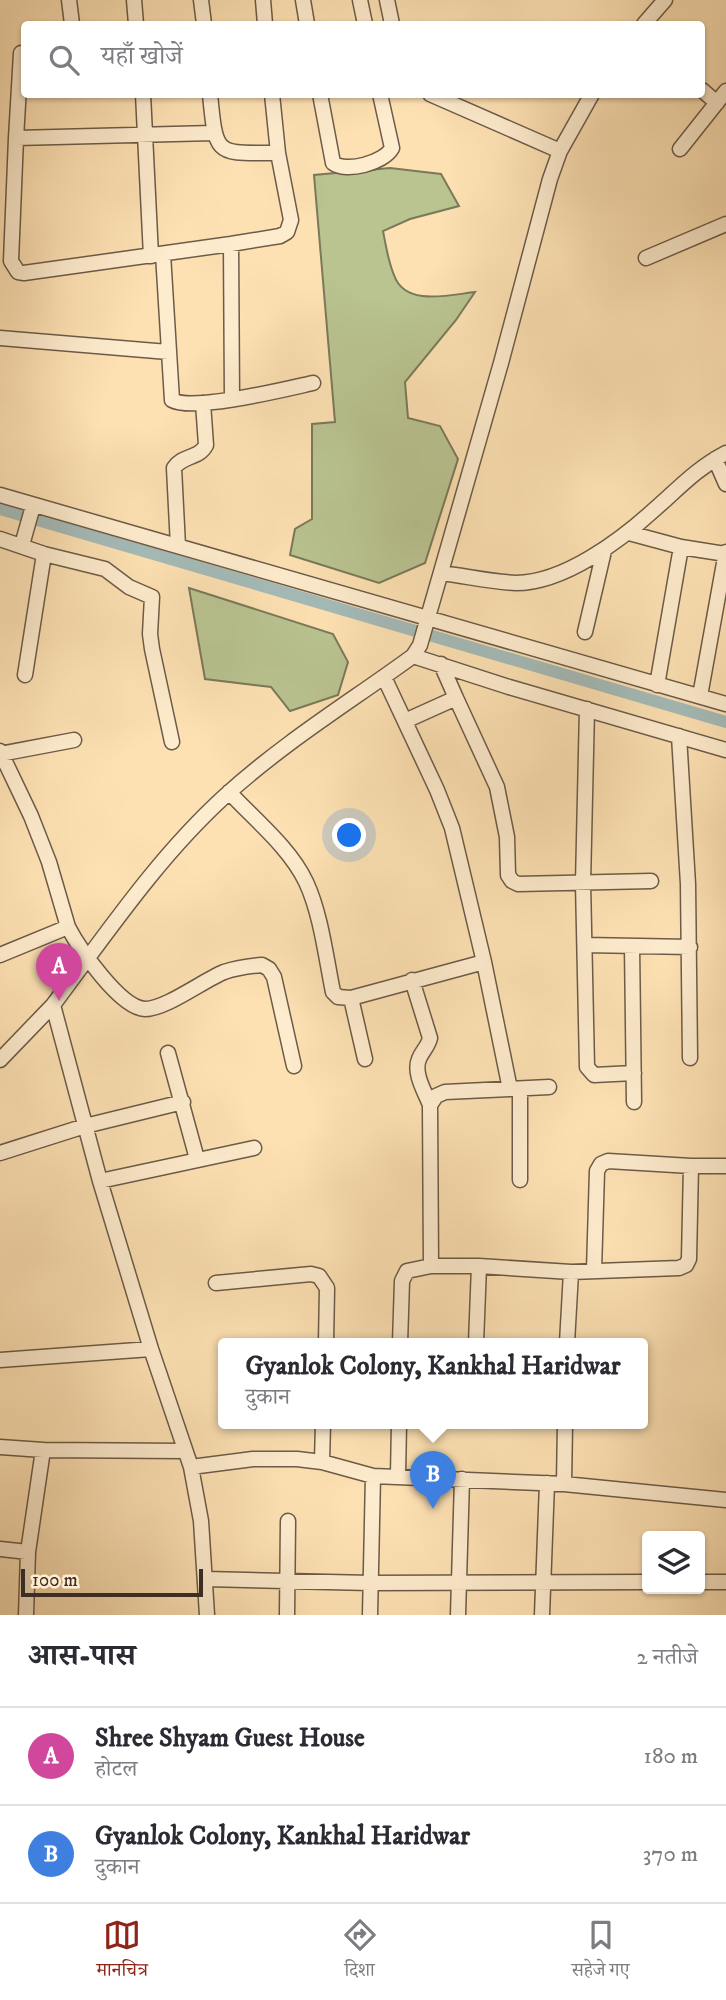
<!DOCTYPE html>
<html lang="hi">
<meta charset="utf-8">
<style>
:root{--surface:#fff;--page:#f2f2f3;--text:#2b2b33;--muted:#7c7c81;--line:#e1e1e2;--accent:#8f2418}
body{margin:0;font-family:"IM FELL DW Pica","Noto Serif Devanagari",serif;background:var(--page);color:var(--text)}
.controls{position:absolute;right:21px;bottom:21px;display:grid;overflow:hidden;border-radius:7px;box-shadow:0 2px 5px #0004}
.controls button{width:63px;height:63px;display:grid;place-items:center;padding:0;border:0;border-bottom:2px solid var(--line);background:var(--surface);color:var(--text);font:35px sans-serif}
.scale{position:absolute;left:21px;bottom:18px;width:182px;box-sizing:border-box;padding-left:7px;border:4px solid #3c2e24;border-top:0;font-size:19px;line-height:24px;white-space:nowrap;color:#3c2e24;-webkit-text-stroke:5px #feecce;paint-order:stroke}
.you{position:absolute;left:350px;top:836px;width:24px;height:24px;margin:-18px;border:5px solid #fff;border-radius:50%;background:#1a73e8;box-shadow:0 0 0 10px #1a73e833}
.badge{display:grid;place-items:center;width:46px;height:46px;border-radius:50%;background:var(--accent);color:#fff;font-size:23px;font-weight:700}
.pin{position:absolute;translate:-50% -58px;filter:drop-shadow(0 2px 4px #0008)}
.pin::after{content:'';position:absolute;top:37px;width:24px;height:21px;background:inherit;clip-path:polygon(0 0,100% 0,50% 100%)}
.popup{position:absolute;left:218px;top:1338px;width:430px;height:91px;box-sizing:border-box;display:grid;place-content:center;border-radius:7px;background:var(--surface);filter:drop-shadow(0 2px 5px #0005);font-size:23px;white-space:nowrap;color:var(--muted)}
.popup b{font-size:26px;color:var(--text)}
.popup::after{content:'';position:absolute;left:50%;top:100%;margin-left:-14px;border:14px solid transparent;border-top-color:var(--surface)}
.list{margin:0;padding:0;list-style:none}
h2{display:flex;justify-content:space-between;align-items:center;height:91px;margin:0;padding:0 28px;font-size:30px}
h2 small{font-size:23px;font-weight:400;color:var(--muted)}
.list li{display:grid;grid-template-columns:46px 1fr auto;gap:21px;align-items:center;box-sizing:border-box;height:98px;padding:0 28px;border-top:2px solid var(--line)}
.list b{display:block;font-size:26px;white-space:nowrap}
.list p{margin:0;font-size:23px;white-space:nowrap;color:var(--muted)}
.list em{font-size:23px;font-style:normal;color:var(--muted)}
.icon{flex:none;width:38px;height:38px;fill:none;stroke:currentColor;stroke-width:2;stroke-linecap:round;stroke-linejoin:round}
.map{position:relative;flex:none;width:726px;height:1615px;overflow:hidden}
.search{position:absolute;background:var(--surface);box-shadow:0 2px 5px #0004;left:21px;right:21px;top:21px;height:77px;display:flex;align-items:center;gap:18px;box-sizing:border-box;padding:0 24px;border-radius:7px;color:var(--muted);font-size:26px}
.sheet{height:287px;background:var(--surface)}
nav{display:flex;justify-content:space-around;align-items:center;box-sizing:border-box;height:98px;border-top:2px solid var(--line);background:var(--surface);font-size:19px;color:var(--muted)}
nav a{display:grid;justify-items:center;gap:4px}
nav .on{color:var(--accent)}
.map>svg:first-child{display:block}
.green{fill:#b9c491;stroke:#7a795a;stroke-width:2}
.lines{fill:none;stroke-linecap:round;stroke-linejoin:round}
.canal{stroke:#a4bbb8;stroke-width:12}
.minor-casing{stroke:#6c5b48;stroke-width:17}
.minor{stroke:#feecce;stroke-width:14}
</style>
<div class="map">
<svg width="726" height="1615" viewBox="0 0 726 1615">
<rect width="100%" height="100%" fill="#fde1b3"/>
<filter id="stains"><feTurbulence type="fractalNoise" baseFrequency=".00286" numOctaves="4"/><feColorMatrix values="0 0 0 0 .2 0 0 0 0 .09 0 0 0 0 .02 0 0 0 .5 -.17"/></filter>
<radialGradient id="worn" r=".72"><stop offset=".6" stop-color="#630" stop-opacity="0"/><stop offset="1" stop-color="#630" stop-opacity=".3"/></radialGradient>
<path class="green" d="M 390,168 L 441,174 L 459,206 L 410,219 L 383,231 C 386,246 388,261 394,275 C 405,307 449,295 475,292 L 456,320 L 405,382 L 408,418 L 440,426 L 458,459 L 425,563 L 379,583 L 290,555 L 295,529 L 312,519 L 312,424 L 335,422 L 314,175 Z
M 189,588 L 333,634 L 348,662 L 338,695 L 290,711 L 271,687 L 205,679 Z"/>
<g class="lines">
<path class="canal" d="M 0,509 L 726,722"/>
<defs>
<path id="minor" d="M 69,0 L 72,24
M 134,0 L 136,24
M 201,0 L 204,24
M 263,0 L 265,24
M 303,0 L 307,24
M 360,0 L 365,24
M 387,0 L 392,24
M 644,24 L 665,0
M 702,90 L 717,103
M 143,94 L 151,256
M 210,94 C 216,158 216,153 278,153
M 320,94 L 333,163 C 346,173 384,163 392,148 L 380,94
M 430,94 L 560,151
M 213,133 L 16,138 L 11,261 L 18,272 L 24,273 L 231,244 L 280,236 L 287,232 L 291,220 L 278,153 L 272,94
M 16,138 L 21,53
M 680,149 L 726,91
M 231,244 L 232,399
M 163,254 L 172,400 C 193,412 286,389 313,383
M 646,258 L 726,224
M 0,338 L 168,352
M 715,459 L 726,484
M 0,495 L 726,704
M 629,533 L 681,547 L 726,554
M 0,539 L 44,554 L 105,569 L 129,587 L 152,597 L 150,634 L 152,649 L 172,742
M 22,545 L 33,506
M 178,546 L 174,468 C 182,455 199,459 206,445 L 203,403
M 441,573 C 466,576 491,582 516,583 C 564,583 621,540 655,509 C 679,488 697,468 726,453
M 585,632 L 604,551
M 413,656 L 509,687 L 726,750
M 25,675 L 44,554
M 384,677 L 437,790 L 452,828 L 484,962 L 510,1089
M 657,685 L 681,547
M 700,696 L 726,552
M 456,698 L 497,787 L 507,837 L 508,875 L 512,881 L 518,884 L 651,881
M 587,709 L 583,883 L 587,1067 L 594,1075 L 634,1073
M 405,721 L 456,698 L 441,664
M 679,736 L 688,884 L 690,1058
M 0,751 L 31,816 L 49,862 L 68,927
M 0,754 L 74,740
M 229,792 C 255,820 290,848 306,882 C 321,914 326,958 333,992 L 338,997 L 351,998 L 484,962
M 586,945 L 690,947
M 632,946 L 634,1102
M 0,955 L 68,927 C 79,948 120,1008 145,1009 C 166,1009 204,980 224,972 C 236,968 249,966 262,965 L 269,969 L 274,977 L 294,1066
M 412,980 L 430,1038 C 428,1047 422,1051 419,1059 C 413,1073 425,1092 430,1105
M 351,998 L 365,1059
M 168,1053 L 197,1159
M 0,1060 L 53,1005
M 0,1153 L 85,1126 L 183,1102
M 520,1180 L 520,1089
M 100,1181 L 254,1148
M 431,1266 L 430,1105 L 436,1096 L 445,1092 L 549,1087
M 594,1270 L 597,1171 L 601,1164 L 608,1161 L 691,1166 L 726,1166
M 216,1283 L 311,1274 L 319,1276 L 327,1288 L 326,1343
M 400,1343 L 402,1281 L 407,1271 L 431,1266 L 479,1266 L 571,1272 L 679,1268 L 686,1265 L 689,1259 L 691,1166
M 476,1343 L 479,1266
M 567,1343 L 571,1272
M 0,1360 L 151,1349
M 0,1447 L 43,1450 L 185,1451
M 322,1462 L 323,1423
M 191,1467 L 253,1459 L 297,1459 L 322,1462 L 373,1476 L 564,1484 L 726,1500
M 398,1476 L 399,1423
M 564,1484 L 565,1423
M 0,1549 L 28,1552
M 206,1579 L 370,1583 L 647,1582
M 700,1582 L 726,1582
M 26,1615 L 28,1552 L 43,1450
M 207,1615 L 201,1521 L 191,1467 L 151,1349 L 100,1181 L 53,1005 C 107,933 158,857 225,796 C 283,743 350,702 413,656 L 420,645 L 501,363 L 550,179 L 560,151 L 592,94
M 287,1615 L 288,1521
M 370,1615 L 373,1476
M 458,1615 L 462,1479
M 542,1615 L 547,1483"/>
</defs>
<use href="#minor" class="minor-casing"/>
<use href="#minor" class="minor"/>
</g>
<rect width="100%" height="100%" filter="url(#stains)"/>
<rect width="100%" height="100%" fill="url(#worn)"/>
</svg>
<div class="controls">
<button><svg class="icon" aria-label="layers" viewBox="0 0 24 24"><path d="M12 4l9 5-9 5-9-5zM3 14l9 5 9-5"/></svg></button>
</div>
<div class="scale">100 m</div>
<div class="you"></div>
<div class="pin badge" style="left:59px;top:1001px;background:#d1479c">A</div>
<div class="pin badge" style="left:433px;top:1509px;background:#3f7fe0">B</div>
<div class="popup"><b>Gyanlok Colony, Kankhal Haridwar</b>दुकान</div>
<div class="search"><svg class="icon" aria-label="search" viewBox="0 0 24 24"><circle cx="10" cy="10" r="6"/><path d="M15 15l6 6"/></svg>यहाँ खोजें</div>
</div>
<section class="sheet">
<h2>आस-पास<small>2 नतीजे</small></h2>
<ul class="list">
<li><span class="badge" style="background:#d1479c">A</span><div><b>Shree Shyam Guest House</b><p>होटल</p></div><em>180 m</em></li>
<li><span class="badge" style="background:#3f7fe0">B</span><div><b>Gyanlok Colony, Kankhal Haridwar</b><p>दुकान</p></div><em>370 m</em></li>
</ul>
</section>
<nav>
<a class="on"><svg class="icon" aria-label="map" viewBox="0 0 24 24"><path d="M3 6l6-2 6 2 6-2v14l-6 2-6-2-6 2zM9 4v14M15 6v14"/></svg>मानचित्र</a>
<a><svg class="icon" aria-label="directions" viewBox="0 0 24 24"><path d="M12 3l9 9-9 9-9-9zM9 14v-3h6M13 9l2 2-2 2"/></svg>दिशा</a>
<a><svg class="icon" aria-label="saved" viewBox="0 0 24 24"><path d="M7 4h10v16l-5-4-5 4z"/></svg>सहेजे गए</a>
</nav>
